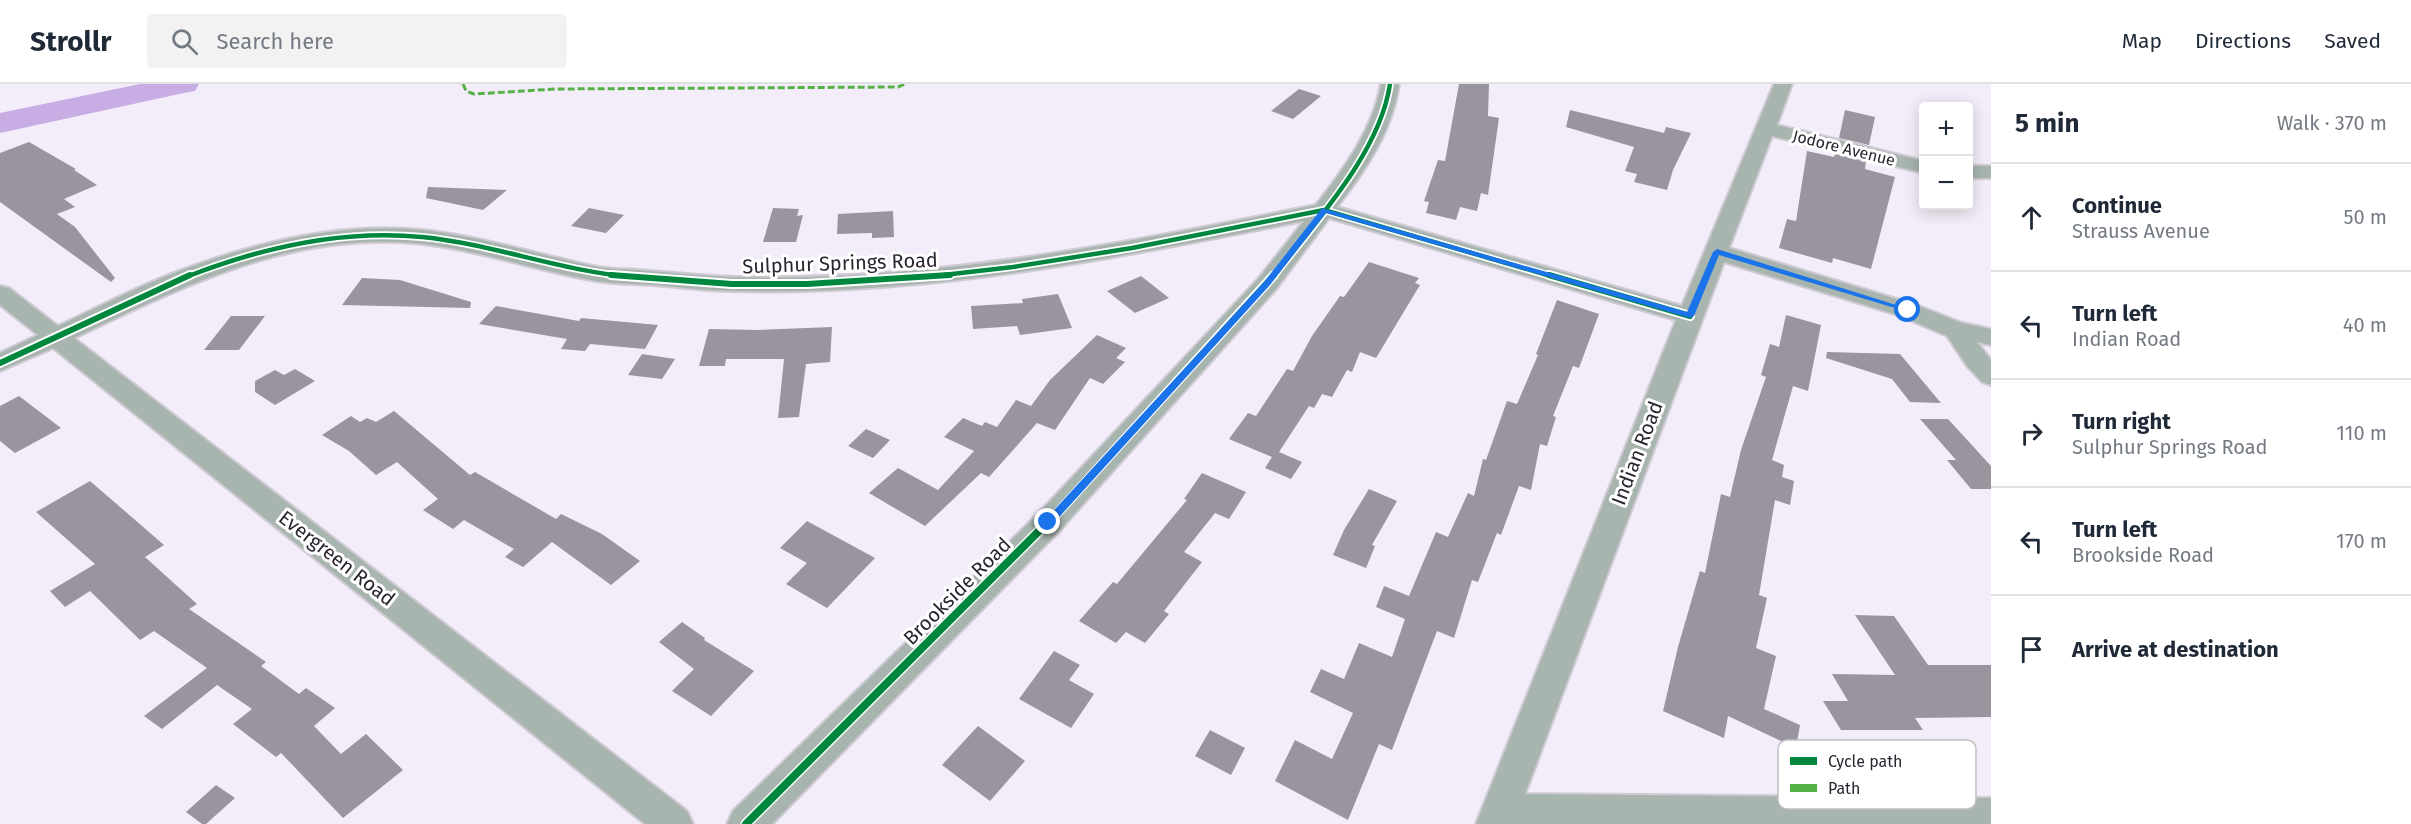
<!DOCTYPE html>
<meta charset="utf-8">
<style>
:root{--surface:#fff;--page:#f2f2f3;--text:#1f2937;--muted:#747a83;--line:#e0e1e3}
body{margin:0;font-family:"Fira Sans",sans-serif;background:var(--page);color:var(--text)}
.controls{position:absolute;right:18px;top:18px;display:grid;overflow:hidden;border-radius:6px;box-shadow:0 3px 15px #0003}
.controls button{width:54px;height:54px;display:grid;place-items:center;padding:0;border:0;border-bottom:2px solid var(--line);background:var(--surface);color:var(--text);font:30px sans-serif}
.stop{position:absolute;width:18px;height:18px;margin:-14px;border:4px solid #1a73e8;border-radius:50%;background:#fff}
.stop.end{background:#1a73e8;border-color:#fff;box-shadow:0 2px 6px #0008}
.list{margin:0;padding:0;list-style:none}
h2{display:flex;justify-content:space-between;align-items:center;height:78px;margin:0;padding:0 24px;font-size:26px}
h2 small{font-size:20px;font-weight:400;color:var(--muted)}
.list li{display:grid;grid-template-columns:39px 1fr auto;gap:18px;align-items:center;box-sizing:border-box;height:108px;padding:0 24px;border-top:2px solid var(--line)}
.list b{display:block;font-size:22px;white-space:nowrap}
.list p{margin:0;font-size:20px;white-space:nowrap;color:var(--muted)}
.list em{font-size:20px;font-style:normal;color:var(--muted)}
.icon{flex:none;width:33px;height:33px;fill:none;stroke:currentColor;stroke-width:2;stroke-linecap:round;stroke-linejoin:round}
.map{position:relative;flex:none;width:1991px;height:740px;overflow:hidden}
header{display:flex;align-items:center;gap:36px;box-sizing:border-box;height:84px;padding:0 30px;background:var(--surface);border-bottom:2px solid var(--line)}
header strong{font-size:28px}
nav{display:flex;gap:33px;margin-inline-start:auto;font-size:21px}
.search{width:420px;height:54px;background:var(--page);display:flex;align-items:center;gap:15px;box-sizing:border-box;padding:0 21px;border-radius:6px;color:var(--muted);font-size:22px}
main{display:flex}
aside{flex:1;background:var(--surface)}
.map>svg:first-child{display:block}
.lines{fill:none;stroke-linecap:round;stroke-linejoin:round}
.river{fill:#c8ade5;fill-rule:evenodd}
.building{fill:#99949e}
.minor-casing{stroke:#cfcad4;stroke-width:4}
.minor{fill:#a8b5af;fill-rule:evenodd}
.quiet{stroke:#56b246;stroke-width:3;stroke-dasharray:7 3;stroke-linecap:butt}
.cycleway-far2-casing{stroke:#fff;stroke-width:8}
.cycleway-far1-casing{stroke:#fff;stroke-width:10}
.cycleway-casing{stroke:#fff;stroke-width:11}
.cycleway-far2{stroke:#00873e;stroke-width:4.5}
.cycleway-far1{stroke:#00873e;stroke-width:6}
.cycleway{stroke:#00873e;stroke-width:8}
.route{fill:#1a73e8}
.labels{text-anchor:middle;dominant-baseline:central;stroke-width:6;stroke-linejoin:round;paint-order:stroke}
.far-street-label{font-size:16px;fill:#2a2530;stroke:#fff}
.street-label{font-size:20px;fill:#2a2530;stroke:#fff}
.key{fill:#fff;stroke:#bfbec1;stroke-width:1.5}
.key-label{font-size:16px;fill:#2a2530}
</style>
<header>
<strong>Strollr</strong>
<div class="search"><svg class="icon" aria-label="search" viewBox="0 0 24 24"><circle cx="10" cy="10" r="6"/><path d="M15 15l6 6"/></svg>Search here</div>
<nav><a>Map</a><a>Directions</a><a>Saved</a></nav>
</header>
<main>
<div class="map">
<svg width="1991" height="740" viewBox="0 0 1991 740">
<rect width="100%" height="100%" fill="#f3edf9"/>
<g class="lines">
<path class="river" d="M 140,0 L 199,0 L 195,7 L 184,9 L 0,49 L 0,29 Z"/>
</g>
<path class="building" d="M 1459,0 L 1489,0 L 1488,32 L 1499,34 L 1488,111 L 1481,109 L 1477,127 L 1460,123 L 1456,136 L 1426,129 L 1429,118 L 1424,117 L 1438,76 L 1445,77 Z
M 1299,5 L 1321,12 L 1293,35 L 1271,27 Z
M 1570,26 L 1664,49 L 1666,43 L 1691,49 L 1673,86 L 1667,106 L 1634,98 L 1637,90 L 1625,87 L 1634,63 L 1566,43 Z
M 1845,26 L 1875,33 L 1869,61 L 1839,54 Z
M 29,58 L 76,85 L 74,86 L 97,101 L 64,115 L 75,123 L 57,130 L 75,143 L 115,194 L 111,198 L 0,118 L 0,69 Z
M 1807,67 L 1834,73 L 1835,70 L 1866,77 L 1865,85 L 1895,93 L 1871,185 L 1833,174 L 1832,179 L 1779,164 L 1787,135 L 1796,137 Z
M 428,103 L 507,106 L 483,126 L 426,114 Z
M 589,124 L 624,131 L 606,149 L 571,142 Z
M 773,124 L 799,125 L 797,132 L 803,131 L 796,158 L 763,158 Z
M 893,127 L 894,153 L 872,154 L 872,149 L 837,150 L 838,130 Z
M 1369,178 L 1419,194 L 1415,199 L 1420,201 L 1376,274 L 1360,268 L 1352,288 L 1347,286 L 1332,313 L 1322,310 L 1314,324 L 1309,322 L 1279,368 L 1302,378 L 1291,395 L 1265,384 L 1272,373 L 1229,355 L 1248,329 L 1256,332 L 1287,285 L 1293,287 L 1312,252 L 1340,212 L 1344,213 Z
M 1141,192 L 1169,214 L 1135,229 L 1107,207 Z
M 362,194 L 400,196 L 471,218 L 470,224 L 342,221 Z
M 1058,210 L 1072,244 L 1020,251 L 1017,242 L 973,245 L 971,222 L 1023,219 L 1022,215 Z
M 1557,216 L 1599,230 L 1579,284 L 1573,282 L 1553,332 L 1556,333 L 1547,362 L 1540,360 L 1531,406 L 1519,402 L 1501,451 L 1497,449 L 1478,498 L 1472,496 L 1454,554 L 1437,547 L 1392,666 L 1379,660 L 1348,736 L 1275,697 L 1295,656 L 1332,675 L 1353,629 L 1310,608 L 1321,585 L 1344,595 L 1359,559 L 1392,573 L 1405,535 L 1376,523 L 1384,502 L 1409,512 L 1436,448 L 1448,453 L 1468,409 L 1474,412 L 1483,375 L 1486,376 L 1507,317 L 1517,320 L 1538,271 L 1536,270 Z
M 496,222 L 579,237 L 581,234 L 658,241 L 645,265 L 590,260 L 585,267 L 561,265 L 567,255 L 479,240 Z
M 1786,231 L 1821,241 L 1808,307 L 1793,302 L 1772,376 L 1784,381 L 1782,393 L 1794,397 L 1790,421 L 1775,416 L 1759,511 L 1767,514 L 1756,564 L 1776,572 L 1764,625 L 1800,641 L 1796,664 L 1728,632 L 1724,654 L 1663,627 L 1678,563 L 1700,487 L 1705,489 L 1721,410 L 1730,413 L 1741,366 L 1766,293 L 1761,291 L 1770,260 L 1779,263 Z
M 231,232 L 265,232 L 239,266 L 204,266 Z
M 832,243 L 830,278 L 806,280 L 799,333 L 778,334 L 784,275 L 726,275 L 725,282 L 699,282 L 709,245 L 757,246 Z
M 1097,251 L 1126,264 L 1116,274 L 1125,278 L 1103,300 L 1090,294 L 1055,346 L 1037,339 L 989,393 L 981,389 L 925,442 L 869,409 L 898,384 L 938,406 L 974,367 L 944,353 L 963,334 L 982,342 L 985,338 L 997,343 L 1016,316 L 1031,322 L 1050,296 Z
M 1827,268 L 1900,270 L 1941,319 L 1910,318 L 1892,295 L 1826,274 Z
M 642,270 L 675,275 L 662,295 L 628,291 Z
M 295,285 L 315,297 L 275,321 L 255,308 L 255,297 L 275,286 L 284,291 Z
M 19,312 L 61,344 L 15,369 L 0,357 L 0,322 Z
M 394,327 L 470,391 L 475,388 L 556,435 L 561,430 L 602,450 L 640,477 L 611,501 L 552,458 L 523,483 L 505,473 L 514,465 L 464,436 L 453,445 L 423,426 L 438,415 L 397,378 L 376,391 L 349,367 L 322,351 L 351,332 L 360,338 L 367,334 L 376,338 Z
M 1920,335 L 1948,335 L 1991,382 L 1991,405 L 1971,405 L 1947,376 L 1956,376 Z
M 866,345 L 890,356 L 873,374 L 848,362 Z
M 1202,389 L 1246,408 L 1229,435 L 1215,429 L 1184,468 L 1202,478 L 1164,527 L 1169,530 L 1145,559 L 1126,548 L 1116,559 L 1079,537 L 1113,498 L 1117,500 L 1187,416 L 1184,415 Z
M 90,397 L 164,461 L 145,473 L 197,520 L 189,525 L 266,578 L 261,582 L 299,610 L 306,604 L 335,624 L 314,642 L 341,670 L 366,650 L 403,686 L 343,734 L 281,669 L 276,673 L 233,640 L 252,625 L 217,601 L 162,645 L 144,632 L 207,584 L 154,547 L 140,556 L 90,507 L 65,523 L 50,507 L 95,480 L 36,428 Z
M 1369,405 L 1397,417 L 1372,461 L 1375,462 L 1366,484 L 1333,471 L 1344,446 Z
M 807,437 L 875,474 L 827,524 L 786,500 L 807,479 L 780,464 Z
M 1855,531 L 1894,532 L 1928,581 L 1991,581 L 1991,633 L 1915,634 L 1923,646 L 1841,646 L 1823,617 L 1848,617 L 1832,590 L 1895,591 Z
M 682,538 L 705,554 L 704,556 L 754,587 L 711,632 L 672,607 L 694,585 L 659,558 Z
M 1054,567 L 1080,581 L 1069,596 L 1094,610 L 1071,644 L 1019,615 Z
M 978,642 L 1025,677 L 990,717 L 942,681 Z
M 1210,646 L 1245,664 L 1231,691 L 1195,672 Z
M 216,701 L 235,714 L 206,740 L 202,740 L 186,728 Z"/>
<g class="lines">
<defs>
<path id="minor" d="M 1381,0 L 1399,0 C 1393,46 1365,87 1337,123 L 1682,222 L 1774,0 L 1792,0 L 1777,41 L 1924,77 L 1924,89 L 1772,52 L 1729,164 L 1916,221 L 1962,239 L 1991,245 L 1991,261 L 1977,258 L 1991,276 L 1991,301 L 1982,298 L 1967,282 L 1947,252 L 1898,231 L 1724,178 L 1525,710 L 1991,714 L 1991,740 L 1476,740 L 1676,236 L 1329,134 L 1276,205 L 1059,447 L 772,740 L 727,740 L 733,727 L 1037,431 L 1258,195 L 1304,137 C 1116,174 927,212 734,207 C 707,207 680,203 653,201 C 634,200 614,200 596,197 C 538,187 482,167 423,160 C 293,146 187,201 74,254 L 687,727 L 693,740 L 645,740 L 53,264 L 0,287 L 0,269 L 38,251 L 0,221 L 0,202 L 9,204 L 58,242 C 99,223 140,201 182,186 C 257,158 341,138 422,146 C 480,152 536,170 593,182 C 611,186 631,185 650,187 C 678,189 706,192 734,193 C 931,198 1124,159 1316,121 C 1344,85 1373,45 1381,0 Z
M 1968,82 L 1991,82 L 1991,94 L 1968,94 Z"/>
</defs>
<use href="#minor" class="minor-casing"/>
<use href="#minor" class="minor"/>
<path class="quiet" d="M 463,0 L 466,7 L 474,10 L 556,5 L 898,3 L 905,0"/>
<defs>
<path id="cycleway-far2" d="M 186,193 C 260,164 342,145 422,153 C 493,160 560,187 632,193
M 926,193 L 1013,183 L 1132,164 L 1324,126 L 1554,193
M 1273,193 C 1315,138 1380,69 1390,0"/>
<path id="cycleway-far1" d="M 611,191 L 732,200 L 807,200 L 950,191
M 1549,191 L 1690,232
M 0,279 L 190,191
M 1052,435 L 1274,191"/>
<path id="cycleway" d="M 746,740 L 1053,433"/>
</defs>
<use href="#cycleway-far2" class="cycleway-far2-casing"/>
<use href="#cycleway-far1" class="cycleway-far1-casing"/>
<use href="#cycleway" class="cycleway-casing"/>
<use href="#cycleway-far2" class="cycleway-far2"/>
<use href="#cycleway-far1" class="cycleway-far1"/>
<use href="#cycleway" class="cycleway"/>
</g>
<path class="route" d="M 1322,124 L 1687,228 L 1713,168 L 1717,165 L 1912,226 L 1905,227 L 1719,171 L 1694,232 L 1690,234 L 1326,129 L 1270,201 L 1052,441 L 1045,441 L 1045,436 L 1264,198 Z"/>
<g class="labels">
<g class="far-street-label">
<text transform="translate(1844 64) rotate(14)">Jodore Avenue</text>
</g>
<g class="street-label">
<text transform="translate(840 179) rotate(-2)">Sulphur Springs Road</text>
<text transform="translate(1637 369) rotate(-69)">Indian Road</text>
<text transform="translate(337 474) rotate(38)">Evergreen Road</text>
<text transform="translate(957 507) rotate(-45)">Brookside Road</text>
</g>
</g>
<rect x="1778" y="656" width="198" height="69" rx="9" class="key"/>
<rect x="1790" y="673" width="27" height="8" fill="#00873e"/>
<rect x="1790" y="700" width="27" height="8" fill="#56b246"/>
<g class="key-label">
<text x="1828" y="683">Cycle path</text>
<text x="1828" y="710">Path</text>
</g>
</svg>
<div class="controls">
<button>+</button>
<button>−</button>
</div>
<div class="stop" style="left:1908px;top:226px"></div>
<div class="stop end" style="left:1048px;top:438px"></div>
</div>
<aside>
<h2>5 min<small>Walk · 370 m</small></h2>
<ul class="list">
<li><svg class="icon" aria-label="ahead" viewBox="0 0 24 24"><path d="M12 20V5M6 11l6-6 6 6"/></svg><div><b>Continue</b><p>Strauss Avenue</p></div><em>50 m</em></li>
<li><svg class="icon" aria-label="left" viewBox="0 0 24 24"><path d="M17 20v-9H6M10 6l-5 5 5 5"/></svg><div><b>Turn left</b><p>Indian Road</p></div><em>40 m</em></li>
<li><svg class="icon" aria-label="right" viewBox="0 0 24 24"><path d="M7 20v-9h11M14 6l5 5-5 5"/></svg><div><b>Turn right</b><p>Sulphur Springs Road</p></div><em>110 m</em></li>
<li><svg class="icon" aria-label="left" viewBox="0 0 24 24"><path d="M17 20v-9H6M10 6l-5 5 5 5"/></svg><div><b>Turn left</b><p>Brookside Road</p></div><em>170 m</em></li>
<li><svg class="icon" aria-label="arrive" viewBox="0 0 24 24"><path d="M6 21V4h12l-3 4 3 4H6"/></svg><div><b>Arrive at destination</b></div></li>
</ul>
</aside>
</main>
